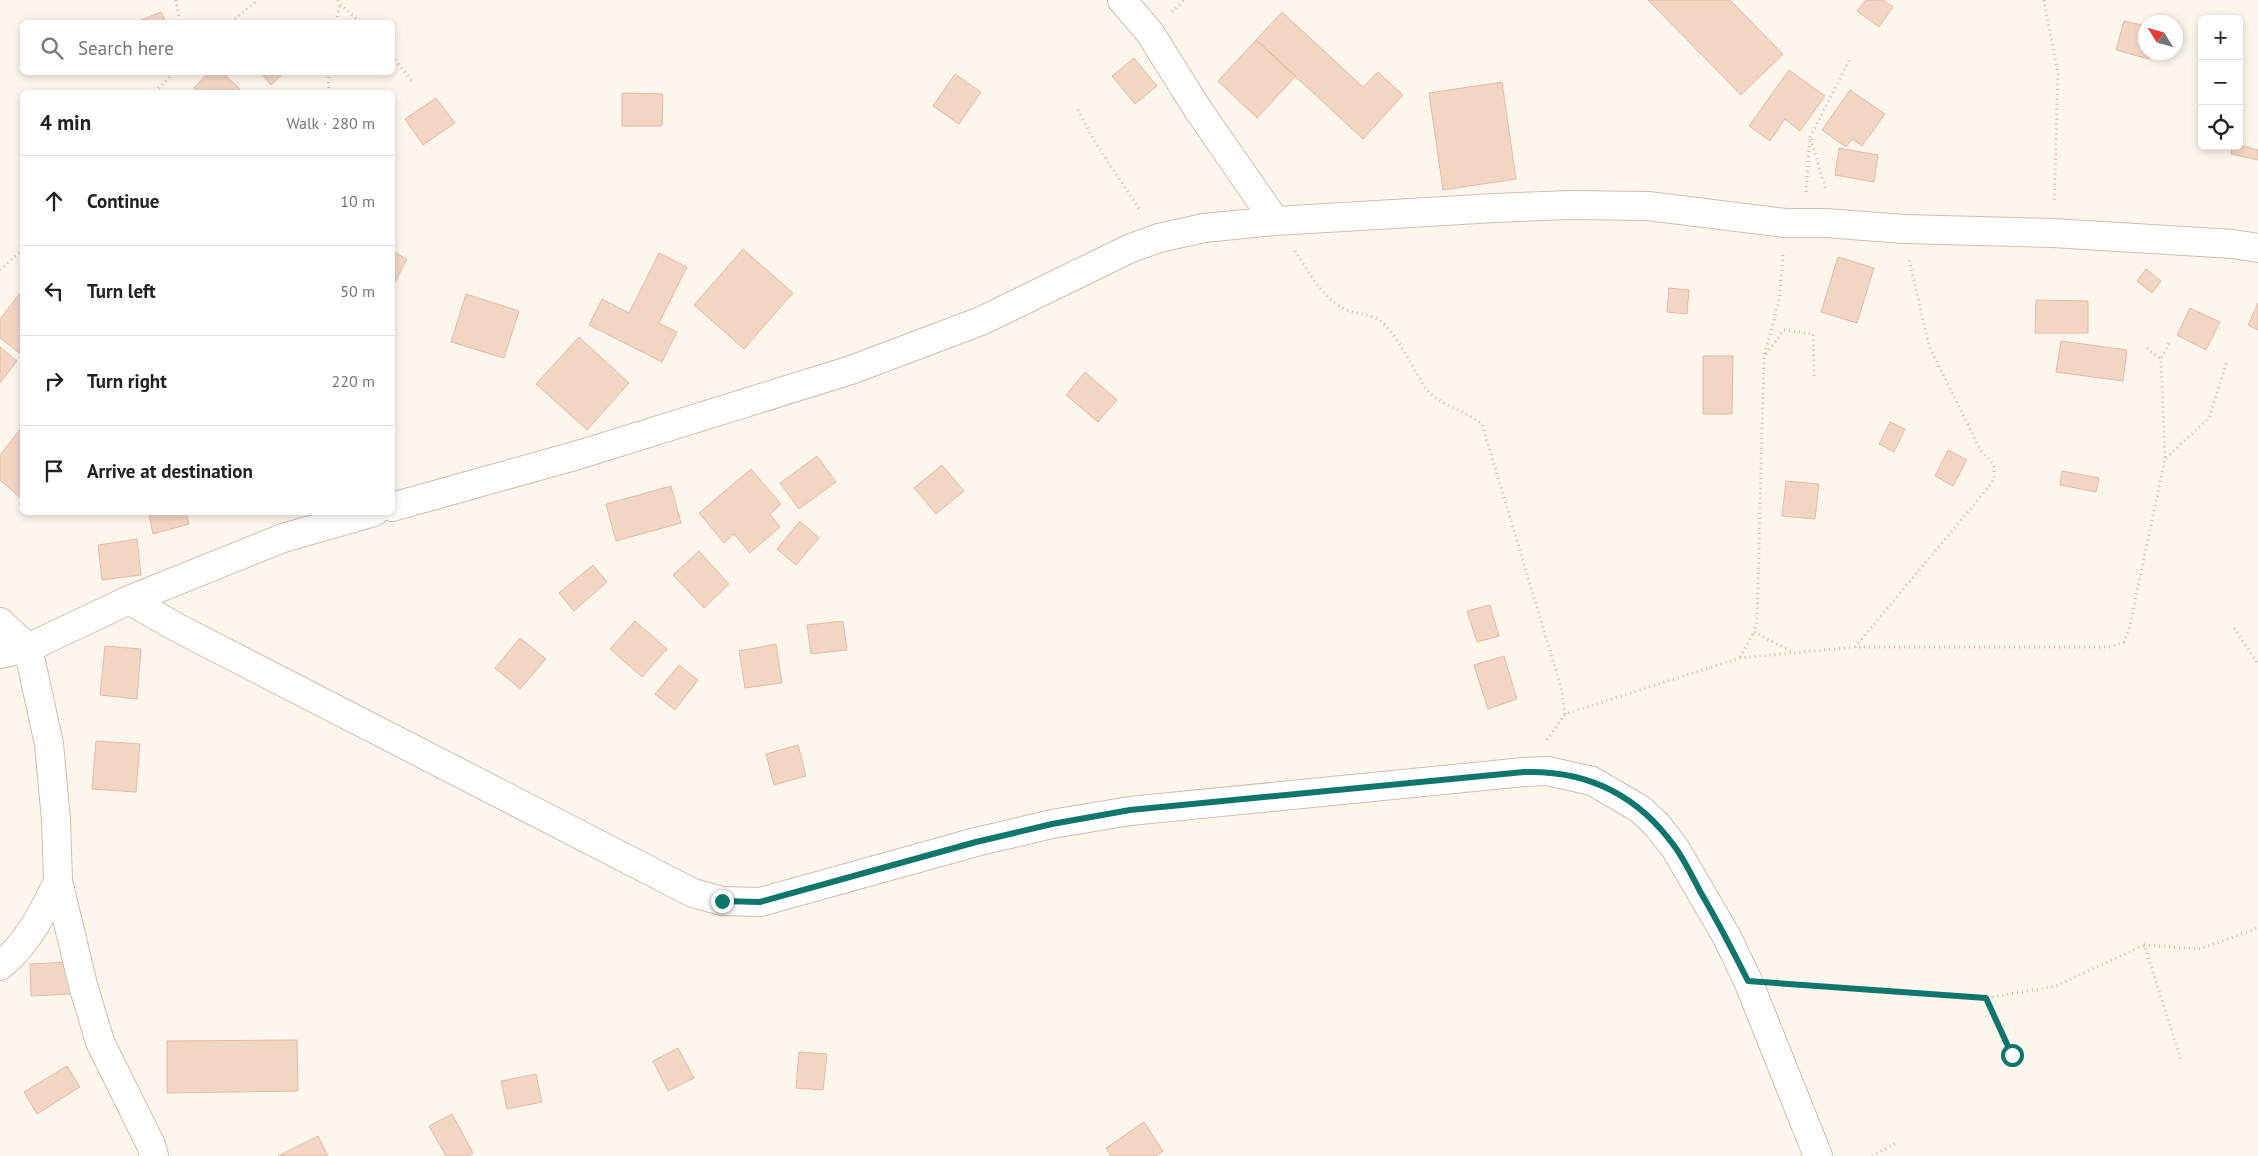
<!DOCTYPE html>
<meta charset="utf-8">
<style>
:root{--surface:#fff;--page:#f6f6f6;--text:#222;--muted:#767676;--line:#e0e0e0}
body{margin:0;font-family:"PT Sans",sans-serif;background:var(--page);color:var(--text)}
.controls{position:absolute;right:15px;top:15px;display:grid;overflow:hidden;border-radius:8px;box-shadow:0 2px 8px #0003}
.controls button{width:45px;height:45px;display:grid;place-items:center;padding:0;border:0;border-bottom:1px solid var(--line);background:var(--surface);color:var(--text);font:25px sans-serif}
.compass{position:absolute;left:2138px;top:15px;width:45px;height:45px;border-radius:50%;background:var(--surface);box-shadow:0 2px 8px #0003;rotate:307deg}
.stop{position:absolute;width:15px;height:15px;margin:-11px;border:4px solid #0f766e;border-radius:50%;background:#fff}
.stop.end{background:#0f766e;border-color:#fff;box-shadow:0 1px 5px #0008}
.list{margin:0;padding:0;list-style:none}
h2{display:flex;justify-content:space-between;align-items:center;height:65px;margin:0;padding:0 20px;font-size:21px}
h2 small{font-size:16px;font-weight:400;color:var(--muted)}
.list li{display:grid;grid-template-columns:32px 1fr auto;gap:15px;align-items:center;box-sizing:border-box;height:90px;padding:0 20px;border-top:1px solid var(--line)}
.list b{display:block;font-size:19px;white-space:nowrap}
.list em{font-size:16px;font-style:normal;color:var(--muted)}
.icon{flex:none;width:28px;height:28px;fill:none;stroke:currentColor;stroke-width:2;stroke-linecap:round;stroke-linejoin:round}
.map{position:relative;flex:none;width:2258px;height:1156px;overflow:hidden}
.search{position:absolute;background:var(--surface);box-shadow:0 2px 8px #0003;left:20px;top:20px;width:375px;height:55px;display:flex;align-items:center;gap:12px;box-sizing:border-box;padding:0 18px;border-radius:8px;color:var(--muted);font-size:19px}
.panel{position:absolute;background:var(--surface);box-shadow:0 2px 8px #0003;left:20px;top:90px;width:375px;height:425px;border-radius:8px}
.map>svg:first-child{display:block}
.building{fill:#f3d5c3;stroke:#e6bba3}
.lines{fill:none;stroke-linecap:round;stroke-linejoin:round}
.street-casing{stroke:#d1beb0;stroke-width:30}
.path{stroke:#d9b8a5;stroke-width:3;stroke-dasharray:1 4;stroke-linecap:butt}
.street{stroke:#fff;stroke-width:28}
.route{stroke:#0f766e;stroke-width:6}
</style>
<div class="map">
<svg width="2258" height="1156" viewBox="0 0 2258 1156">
<rect width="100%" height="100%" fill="#fdf6ec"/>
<path class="building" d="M 1648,0 L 1730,0 L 1783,54 L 1741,95 Z
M 1866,0 L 1883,0 L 1893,7 L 1879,27 L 1857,11 Z
M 161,12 L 166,22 L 136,22 Z
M 1282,12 L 1363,87 L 1378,72 L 1403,95 L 1363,139 L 1256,40 Z
M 2124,21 L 2146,26 L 2146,52 L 2151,52 L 2149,59 L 2116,50 Z
M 1256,40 L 1296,76 L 1257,118 L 1218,81 Z
M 1134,58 L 1157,86 L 1135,104 L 1112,76 Z
M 1789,70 L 1825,96 L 1800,131 L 1785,119 L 1770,141 L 1749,126 Z
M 209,72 L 222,72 L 240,89 L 236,92 L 199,92 L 194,88 Z
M 260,72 L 285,72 L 271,85 Z
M 955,74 L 981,92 L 959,124 L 933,106 Z
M 1502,82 L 1516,179 L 1443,190 L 1429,93 Z
M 1850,90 L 1885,114 L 1862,146 L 1852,139 L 1846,147 L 1822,130 Z
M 622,93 L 663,94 L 662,126 L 622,126 Z
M 436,98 L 455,123 L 423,145 L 405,119 Z
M 2239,145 L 2258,150 L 2258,160 L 2231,154 L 2232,146 Z
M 1839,148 L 1878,155 L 1874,182 L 1835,175 Z
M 743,249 L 793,293 L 744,349 L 694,305 Z
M 392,251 L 407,259 L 392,288 Z
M 659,253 L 687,267 L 659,323 L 677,332 L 662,362 L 589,325 L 602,299 L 629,313 Z
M 1838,257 L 1874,268 L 1857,323 L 1821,312 Z
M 2146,269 L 2161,281 L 2152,293 L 2137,281 Z
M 1669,288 L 1689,290 L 1687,314 L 1667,312 Z
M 20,293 L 22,295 L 22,355 L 0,338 L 0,319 Z
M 466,294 L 519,311 L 504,358 L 451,342 Z
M 2036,300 L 2088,301 L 2088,333 L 2035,333 Z
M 2258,303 L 2258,330 L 2248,325 Z
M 2190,308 L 2220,322 L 2206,350 L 2177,335 Z
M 579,337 L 629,383 L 587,430 L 536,384 Z
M 2061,341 L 2127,350 L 2123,381 L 2056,372 Z
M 0,347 L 17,361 L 0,383 Z
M 1703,356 L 1733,356 L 1732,414 L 1703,414 Z
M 1085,372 L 1117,400 L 1098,422 L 1066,395 Z
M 1890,422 L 1905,429 L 1894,452 L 1879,444 Z
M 22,427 L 22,499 L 0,480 L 0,455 Z
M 1948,450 L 1967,460 L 1953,486 L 1935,476 Z
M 817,456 L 836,482 L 799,509 L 780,483 Z
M 942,465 L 964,491 L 936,514 L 914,488 Z
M 751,469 L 781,504 L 770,514 L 780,527 L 750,553 L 734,534 L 724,543 L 699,513 Z
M 2062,471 L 2099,478 L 2096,492 L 2060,485 Z
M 1786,481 L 1819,484 L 1815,519 L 1782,516 Z
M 671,486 L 681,523 L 616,541 L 606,504 Z
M 159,512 L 186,512 L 189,524 L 153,534 L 149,515 Z
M 800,521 L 819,538 L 796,565 L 777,549 Z
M 137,539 L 141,575 L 102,580 L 98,545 Z
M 699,551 L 729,584 L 704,608 L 673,575 Z
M 593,565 L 607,582 L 574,611 L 559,593 Z
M 1490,605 L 1499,636 L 1477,642 L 1467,611 Z
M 635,621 L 667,649 L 642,677 L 610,649 Z
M 843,621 L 847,650 L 811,654 L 807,625 Z
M 520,638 L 546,659 L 520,689 L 495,668 Z
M 776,644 L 782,683 L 745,688 L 739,651 Z
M 105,646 L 141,649 L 137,699 L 100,695 Z
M 1504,656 L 1517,699 L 1488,709 L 1474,665 Z
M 679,665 L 698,680 L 675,710 L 655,694 Z
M 96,741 L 140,744 L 136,792 L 92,789 Z
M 798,745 L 806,776 L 774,785 L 766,754 Z
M 70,962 L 71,994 L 31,996 L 30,964 Z
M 297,1040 L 298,1091 L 167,1093 L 167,1041 Z
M 678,1048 L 694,1078 L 668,1091 L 653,1061 Z
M 799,1052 L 827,1054 L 823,1090 L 796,1088 Z
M 67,1066 L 80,1087 L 37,1114 L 24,1092 Z
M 536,1074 L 542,1102 L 507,1109 L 501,1081 Z
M 452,1114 L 473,1153 L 469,1156 L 446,1156 L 429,1126 Z
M 1144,1122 L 1163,1151 L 1156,1156 L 1111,1156 L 1106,1148 Z
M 318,1136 L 328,1156 L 278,1156 Z"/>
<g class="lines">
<defs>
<path id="street" d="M 1122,0 L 1150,33 L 1197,108 L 1275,221
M 392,507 L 578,455 L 851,370 L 981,321 L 1131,248 L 1159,238 L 1204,228 L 1275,221 L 1495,208 L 1571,205 L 1648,206 L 1785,223 L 1825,223 L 1904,229 L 2053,233 L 2233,244 L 2258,248
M 129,600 L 176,627 L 693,893 L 722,901 L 760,902 L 976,842 L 1052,824 L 1130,811 L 1524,772 L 1548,771 L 1592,781 L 1640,809 L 1657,825 L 1675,848 L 1727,937 L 1748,981 L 1818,1156
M 0,622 L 28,648 L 49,744 L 56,820 L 58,881 L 83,985 L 100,1042 L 151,1145 L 154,1156
M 0,654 L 28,648 L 129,600 L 283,538 L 374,512
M 0,966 C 28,943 43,913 58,881"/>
</defs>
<use href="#street" class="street-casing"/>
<path class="path" d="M 176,0 L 180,22
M 338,0 L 340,4 L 360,22
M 2044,0 L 2058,74 L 2054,202
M 1172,12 L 1184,0
M 231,22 L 258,0
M 336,22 L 340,4
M 392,56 L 412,81
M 328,72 L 329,92
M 155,92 L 174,72
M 1078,110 L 1093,139 L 1140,210
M 1811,139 L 1826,191
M 1806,192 L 1810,137 L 1851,57
M 1295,251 C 1309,272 1323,300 1347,310 C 1358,315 1369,313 1380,321 C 1398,334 1413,371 1427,390 C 1439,405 1466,411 1482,424 L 1562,691 L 1565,714
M 1783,255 L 1779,301 L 1764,356 L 1757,622 L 1754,632 L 1794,653
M 0,270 L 22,250
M 2147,348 L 2161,359
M 1766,354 L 1784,330 L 1813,334 L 1814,376
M 2166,458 L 2209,418 L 2227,361
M 2234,628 L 2258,664
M 1855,647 L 1992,483 C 1998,468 1993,462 1981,451 L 1929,346 L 1909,259
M 1740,657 L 1754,632
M 1547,740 L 1565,714 L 1740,658 L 1855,647 L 2109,647 L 2124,642 L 2129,629 L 2165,459 L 2161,359 L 2170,341
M 2144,945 L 2200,949 L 2258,928
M 1783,984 L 1986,998 L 2056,986 L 2144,945 L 2182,1062
M 1986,998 L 2012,1055
M 1872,1156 L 1896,1143"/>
<use href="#street" class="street"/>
</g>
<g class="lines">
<path class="route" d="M 722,901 L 760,902 L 976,842 L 1052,824 L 1130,810 L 1524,772 C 1587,770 1638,795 1675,847 C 1685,861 1693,878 1701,893 C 1718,922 1733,951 1748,981 L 1986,998 L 2012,1055"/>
</g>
</svg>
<div class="controls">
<button>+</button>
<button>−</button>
<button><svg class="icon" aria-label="locate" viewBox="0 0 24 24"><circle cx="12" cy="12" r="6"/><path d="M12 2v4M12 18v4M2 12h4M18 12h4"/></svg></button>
</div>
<svg class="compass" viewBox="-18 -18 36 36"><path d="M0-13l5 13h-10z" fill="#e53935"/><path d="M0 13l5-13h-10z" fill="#767676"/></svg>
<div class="stop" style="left:2012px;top:1055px"></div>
<div class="stop end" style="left:722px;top:901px"></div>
<div class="search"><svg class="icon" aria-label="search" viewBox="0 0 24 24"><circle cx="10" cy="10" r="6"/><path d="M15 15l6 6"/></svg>Search here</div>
<section class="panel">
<h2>4 min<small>Walk · 280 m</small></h2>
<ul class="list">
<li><svg class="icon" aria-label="ahead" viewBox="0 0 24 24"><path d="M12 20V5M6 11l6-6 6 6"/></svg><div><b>Continue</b></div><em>10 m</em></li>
<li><svg class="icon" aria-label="left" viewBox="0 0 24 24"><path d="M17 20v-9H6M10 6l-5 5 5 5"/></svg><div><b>Turn left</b></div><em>50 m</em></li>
<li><svg class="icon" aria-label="right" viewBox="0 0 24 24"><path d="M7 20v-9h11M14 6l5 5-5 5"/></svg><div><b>Turn right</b></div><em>220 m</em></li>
<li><svg class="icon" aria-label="arrive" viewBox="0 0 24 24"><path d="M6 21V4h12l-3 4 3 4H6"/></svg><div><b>Arrive at destination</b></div></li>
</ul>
</section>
</div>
